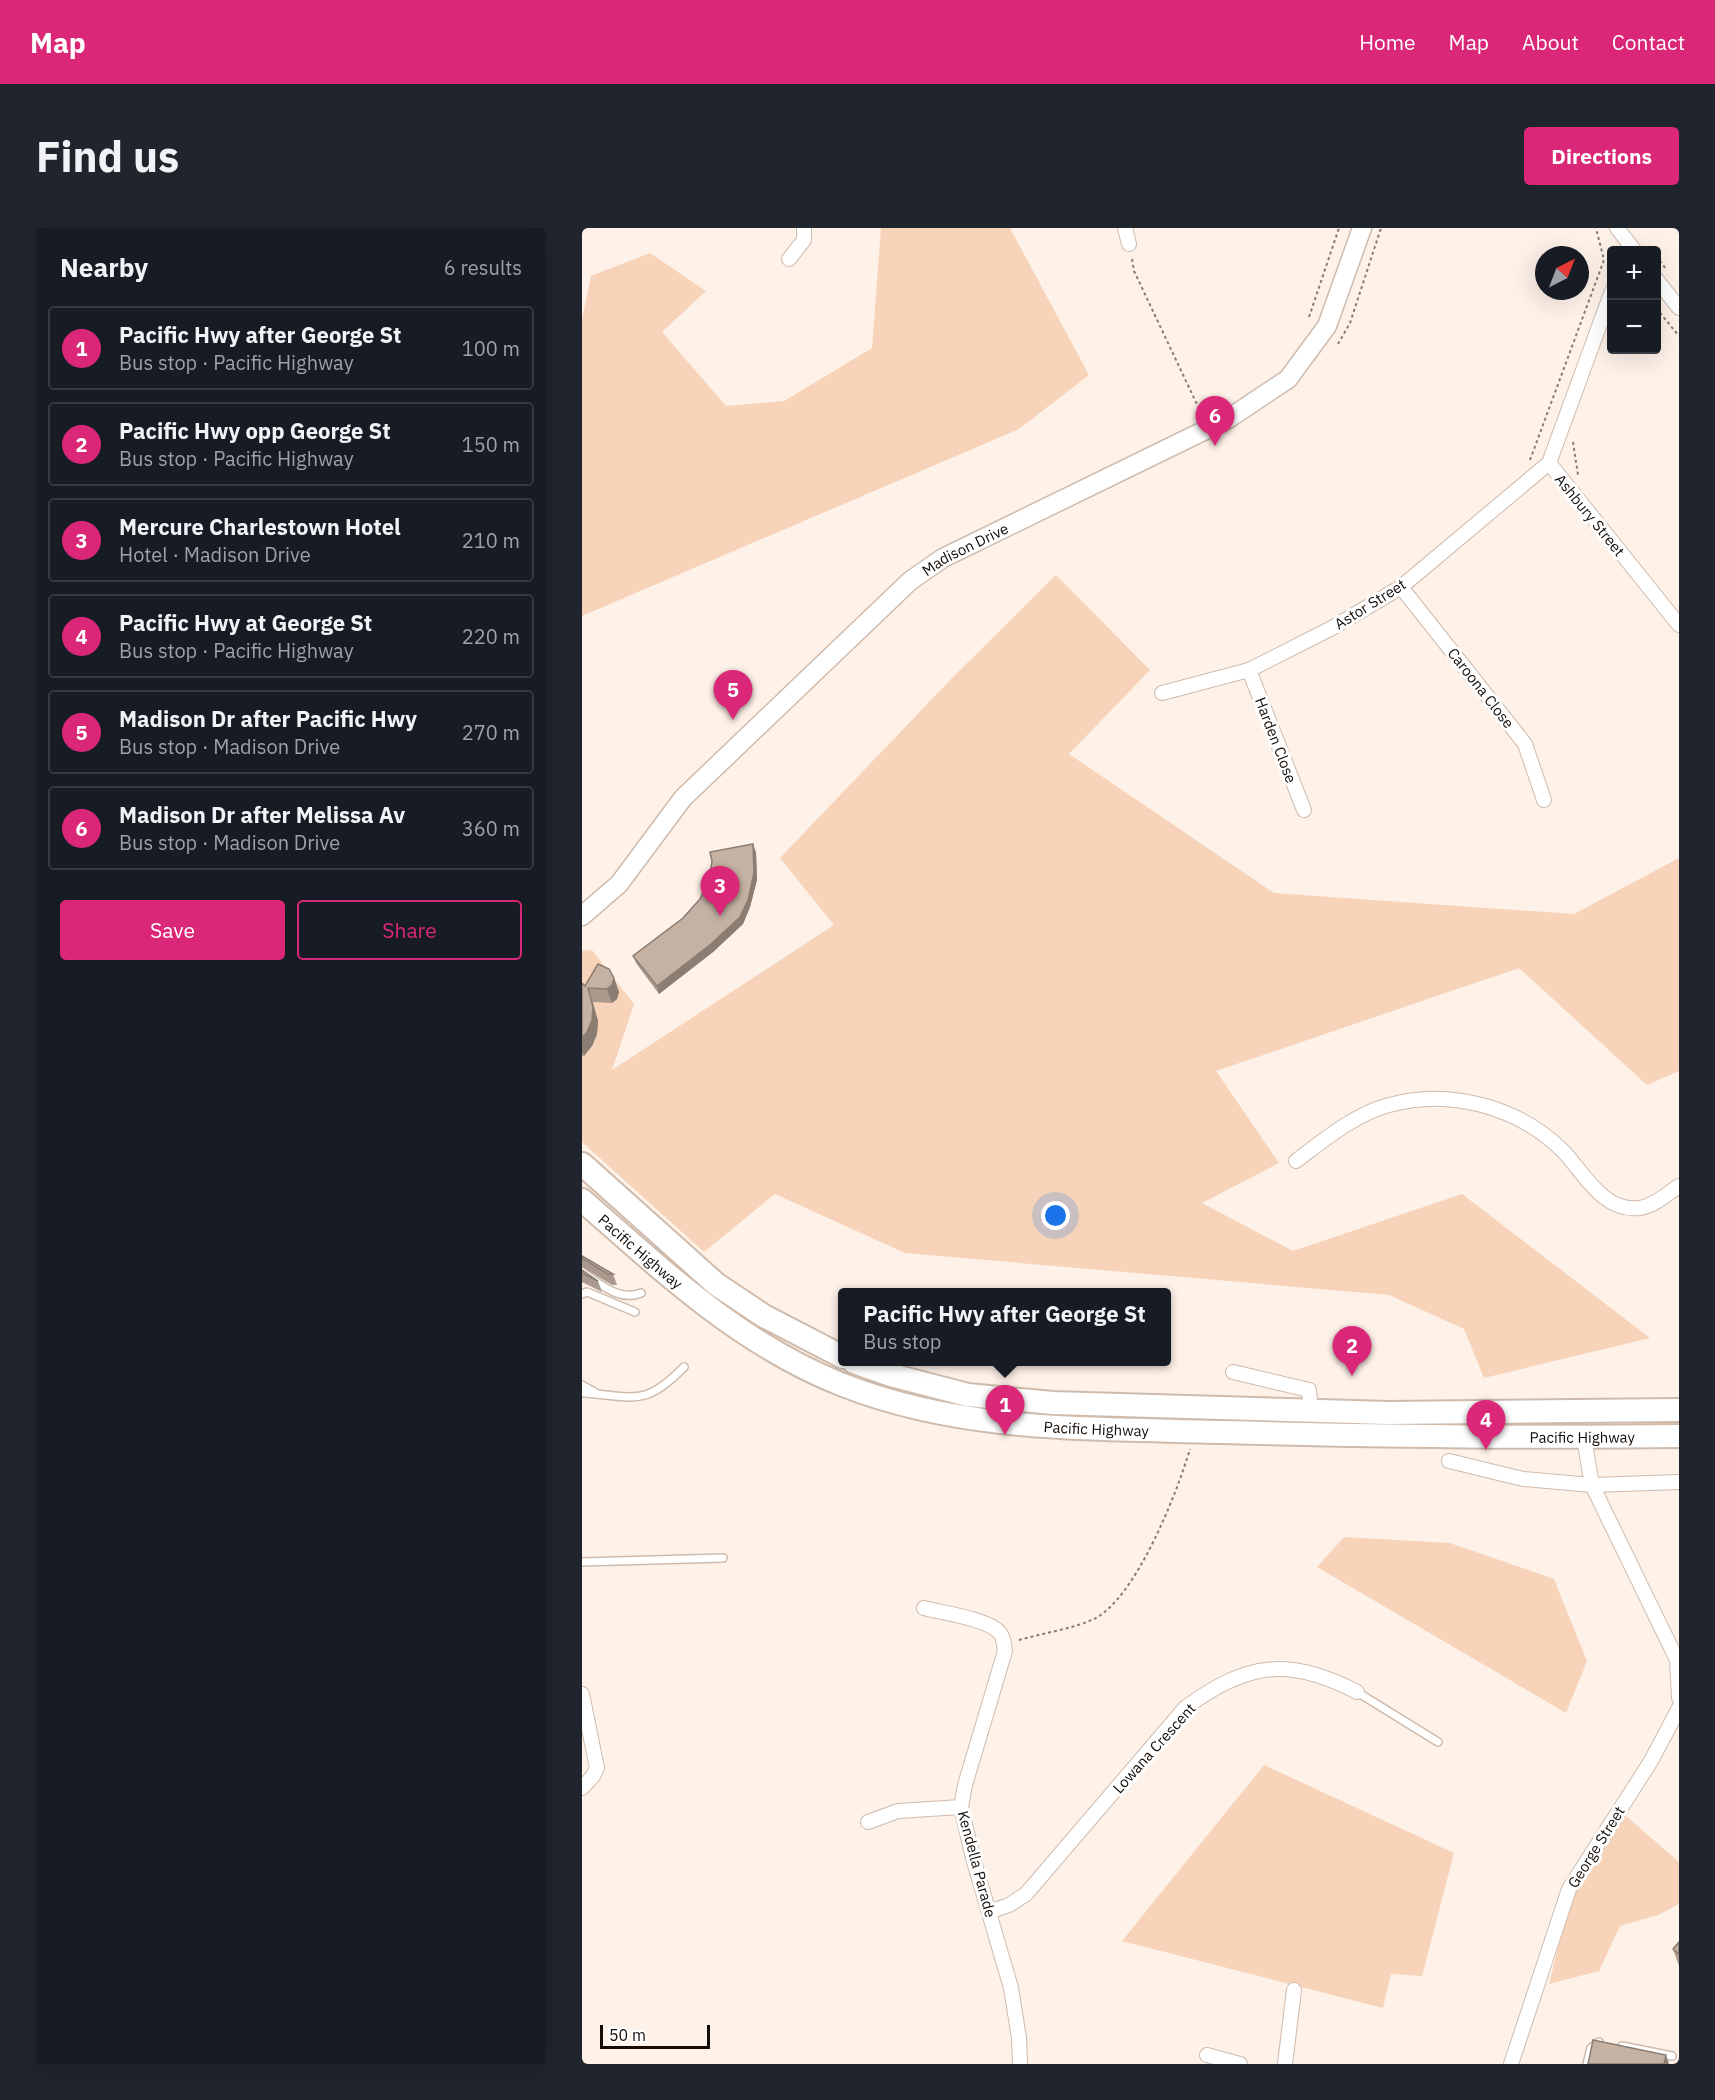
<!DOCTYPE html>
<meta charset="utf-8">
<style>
:root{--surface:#171b24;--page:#20242c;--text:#f1f3f6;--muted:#9ea1a6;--line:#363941;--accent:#db2777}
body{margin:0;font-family:"IBM Plex Sans",sans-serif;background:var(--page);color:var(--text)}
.controls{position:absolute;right:18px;top:18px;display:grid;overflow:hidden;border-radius:6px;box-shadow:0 6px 24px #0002}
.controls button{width:54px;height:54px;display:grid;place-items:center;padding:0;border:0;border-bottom:2px solid var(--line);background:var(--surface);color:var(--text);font:30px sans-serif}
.compass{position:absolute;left:953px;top:18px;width:54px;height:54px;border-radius:50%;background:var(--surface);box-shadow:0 6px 24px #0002;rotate:42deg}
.scale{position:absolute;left:18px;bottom:15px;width:110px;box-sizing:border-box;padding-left:6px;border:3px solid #130c07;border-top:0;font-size:16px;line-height:21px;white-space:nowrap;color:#130c07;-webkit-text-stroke:4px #fff;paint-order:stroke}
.you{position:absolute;left:474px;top:988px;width:21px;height:21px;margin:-15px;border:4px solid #fff;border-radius:50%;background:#1a73e8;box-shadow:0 0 0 9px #1a73e833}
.badge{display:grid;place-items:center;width:39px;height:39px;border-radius:50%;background:var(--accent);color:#fff;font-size:20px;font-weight:700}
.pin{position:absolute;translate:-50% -50px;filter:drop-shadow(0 2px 3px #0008)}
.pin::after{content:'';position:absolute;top:32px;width:21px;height:18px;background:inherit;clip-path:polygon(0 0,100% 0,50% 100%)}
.popup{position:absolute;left:256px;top:1060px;width:333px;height:78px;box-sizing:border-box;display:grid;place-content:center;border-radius:6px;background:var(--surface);filter:drop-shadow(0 2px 4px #0005);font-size:20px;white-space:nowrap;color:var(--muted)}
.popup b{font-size:22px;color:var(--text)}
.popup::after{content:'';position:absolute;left:50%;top:100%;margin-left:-12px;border:12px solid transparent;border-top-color:var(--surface)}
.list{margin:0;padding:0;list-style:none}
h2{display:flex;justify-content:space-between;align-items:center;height:78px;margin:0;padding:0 24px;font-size:26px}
h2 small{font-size:20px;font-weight:400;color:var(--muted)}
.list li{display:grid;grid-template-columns:39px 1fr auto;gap:18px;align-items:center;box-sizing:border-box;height:84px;margin:0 12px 12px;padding:0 12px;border:2px solid var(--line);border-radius:6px}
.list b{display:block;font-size:22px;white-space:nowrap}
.list p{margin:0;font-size:20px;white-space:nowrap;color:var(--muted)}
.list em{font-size:20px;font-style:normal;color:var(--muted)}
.actions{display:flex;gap:12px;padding:18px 24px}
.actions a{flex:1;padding:14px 0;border:2px solid var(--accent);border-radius:6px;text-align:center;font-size:21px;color:var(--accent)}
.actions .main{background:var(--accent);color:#fff}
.map{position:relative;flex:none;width:1097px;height:1836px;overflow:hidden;border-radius:6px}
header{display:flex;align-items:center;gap:36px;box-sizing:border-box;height:84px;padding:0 30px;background:var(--accent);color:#fff}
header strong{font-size:28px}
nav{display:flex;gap:33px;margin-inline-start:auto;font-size:21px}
.intro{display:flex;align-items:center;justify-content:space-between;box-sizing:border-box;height:144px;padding:0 36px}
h1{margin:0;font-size:42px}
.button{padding:15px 27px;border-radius:6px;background:var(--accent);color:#fff;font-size:21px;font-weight:700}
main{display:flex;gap:36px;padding:0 36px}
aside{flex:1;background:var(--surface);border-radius:6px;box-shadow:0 6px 24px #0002}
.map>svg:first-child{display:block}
.green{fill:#f7d4b9}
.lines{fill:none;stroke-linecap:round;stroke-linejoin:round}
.service-casing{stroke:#cfbbac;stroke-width:10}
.minor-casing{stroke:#cfbbac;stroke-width:16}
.secondary-casing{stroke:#cfbbac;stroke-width:21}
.trunk-casing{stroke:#cfbbac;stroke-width:26}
.path{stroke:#867c75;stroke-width:2;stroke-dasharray:3 3;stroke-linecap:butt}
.service{stroke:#fff;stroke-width:7}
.minor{stroke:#fff;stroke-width:14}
.secondary{stroke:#fff;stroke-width:18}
.trunk{stroke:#fff;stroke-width:22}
.wall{fill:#aa998c}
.shaded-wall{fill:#8b7d72}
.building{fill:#c6b2a3;stroke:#8b7d72;stroke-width:1.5}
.labels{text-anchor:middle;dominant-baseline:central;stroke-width:6;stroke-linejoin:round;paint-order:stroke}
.street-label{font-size:15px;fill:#130c07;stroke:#fff}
</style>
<header>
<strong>Map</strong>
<nav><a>Home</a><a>Map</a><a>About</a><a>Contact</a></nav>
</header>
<div class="intro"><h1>Find us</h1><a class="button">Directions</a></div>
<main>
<aside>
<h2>Nearby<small>6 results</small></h2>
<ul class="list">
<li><span class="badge">1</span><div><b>Pacific Hwy after George St</b><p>Bus stop · Pacific Highway</p></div><em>100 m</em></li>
<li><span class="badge">2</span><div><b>Pacific Hwy opp George St</b><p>Bus stop · Pacific Highway</p></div><em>150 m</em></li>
<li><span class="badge">3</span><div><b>Mercure Charlestown Hotel</b><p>Hotel · Madison Drive</p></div><em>210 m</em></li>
<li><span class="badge">4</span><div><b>Pacific Hwy at George St</b><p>Bus stop · Pacific Highway</p></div><em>220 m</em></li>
<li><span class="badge">5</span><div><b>Madison Dr after Pacific Hwy</b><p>Bus stop · Madison Drive</p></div><em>270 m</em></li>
<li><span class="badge">6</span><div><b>Madison Dr after Melissa Av</b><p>Bus stop · Madison Drive</p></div><em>360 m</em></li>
</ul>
<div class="actions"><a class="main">Save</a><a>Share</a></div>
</aside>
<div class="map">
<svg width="1097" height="1836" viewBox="0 0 1097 1836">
<rect width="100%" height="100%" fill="#fef1e8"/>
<path class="green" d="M 299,0 L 428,0 L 507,147 L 437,201 L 0,388 L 0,91 L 9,48 L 68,25 L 124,63 L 80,104 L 144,178 L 202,173 L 290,120 Z
M 474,347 L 568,442 L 487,526 L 692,665 L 992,686 L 1097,630 L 1097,843 L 1065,857 L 937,740 L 634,843 L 697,935 L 620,975 L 711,1023 L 880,966 L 1068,1110 L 902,1150 L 882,1101 L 807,1067 L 323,1025 L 193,966 L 122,1024 L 0,914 L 0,723 L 10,722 L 52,776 L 30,842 L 252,697 L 198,630 L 371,449 Z
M 762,1309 L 868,1315 L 972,1351 L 1005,1433 L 984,1485 L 735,1339 Z
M 682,1537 L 872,1625 L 840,1748 L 809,1746 L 801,1780 L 540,1713 Z
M 1044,1588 L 1097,1634 L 1097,1676 L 1076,1687 L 1038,1698 L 1017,1743 L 967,1756 L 991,1661 Z"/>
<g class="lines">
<defs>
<path id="service" d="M 0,1044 C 17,1055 37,1074 59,1065
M 0,1066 L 5,1064 L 53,1084
M 0,1157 L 14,1165
M 0,1165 C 52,1168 62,1180 102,1139
M 0,1334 L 141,1330
M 775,1464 L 856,1514
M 1040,1818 L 1090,1828
M 1005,1836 L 1009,1820 L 1017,1814"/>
<path id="minor" d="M 543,0 L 547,16
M 1035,0 L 1052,22
M 207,31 L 222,12 L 222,0
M 1074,51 L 1097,80
M 1030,63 L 967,235 L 1097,397
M 819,359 L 943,516 L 962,572
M 667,442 L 722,582
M 580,465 L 667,442 L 750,400 L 819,359 L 967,235
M 714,933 C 742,912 773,886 807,877 C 868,860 936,879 980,922 C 1001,943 1020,984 1057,980 C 1071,979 1086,965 1097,958
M 651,1144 L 727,1162 L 729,1183
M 1002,1210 L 1010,1257 L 1095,1432 L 1097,1470
M 867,1233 L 941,1251 L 1010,1257 L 1097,1254
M 342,1380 C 360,1385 407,1391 418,1405 C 422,1410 422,1417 423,1423 L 383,1557 L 379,1579 L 391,1630 L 429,1760 L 437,1810 L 438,1836
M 0,1466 L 15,1540 L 11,1548 L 0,1560
M 286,1594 L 316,1583 L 379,1579
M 407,1684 L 427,1677 L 444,1666 L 603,1480 C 664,1435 706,1428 775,1464
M 625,1827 L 658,1836
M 703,1836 L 712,1762
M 929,1836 L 987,1661 L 1069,1533 L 1097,1480"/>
<g id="secondary">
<path id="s1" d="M 0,688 L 37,656 L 101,570 L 328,353 L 361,330 L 646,191 L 706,151 L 745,98 L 780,0"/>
</g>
<g id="trunk">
<path d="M 0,936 L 134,1056 L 182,1088 L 261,1129"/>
<path id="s2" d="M 0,972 C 81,1043 159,1117 261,1157 C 383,1205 512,1200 641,1204 C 793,1208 945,1210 1097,1208"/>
<path d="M 272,1134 L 309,1147 L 386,1167 L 471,1175 L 806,1185 L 1097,1182"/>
</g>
</defs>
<use href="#service" class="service-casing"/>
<use href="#minor" class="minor-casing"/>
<use href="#secondary" class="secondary-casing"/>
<use href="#trunk" class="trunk-casing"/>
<path class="path" d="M 1074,28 L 1084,41
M 550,31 L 552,43 L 620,187
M 1074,80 L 1097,108
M 727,89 L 757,0
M 756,116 L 768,95 L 799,0
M 991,214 L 996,247
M 948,232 L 1022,32 L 1014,0
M 437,1412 C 461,1405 490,1401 512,1391 C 554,1370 595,1265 608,1221"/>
<use href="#service" class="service"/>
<use href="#minor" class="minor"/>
<use href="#secondary" class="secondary"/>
<use href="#trunk" class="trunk"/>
</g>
<path class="wall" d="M 174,624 L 175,652 L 168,679 L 161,696 L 131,724 L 77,766 L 54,735 L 51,728 L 101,690 L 118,671 L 127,651 Z
M 32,750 L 37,764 L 35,771 L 30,775 L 11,774 L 16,793 L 15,806 L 10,818 L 0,829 L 0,755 L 3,758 Z
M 0,1028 L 31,1046 L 35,1057 L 30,1057 L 0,1039 Z
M 0,1042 L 16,1053 L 20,1064 L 0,1054 Z
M 1097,1714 L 1097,1738 L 1091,1721 Z"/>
<path class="shaded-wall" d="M 171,616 L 174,624 L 175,652 L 168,679 L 161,696 L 131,724 L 77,766 L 75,758 Z
M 32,750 L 37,764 L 35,771 L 30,775 L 25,761 Z
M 6,760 L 16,793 L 15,806 L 10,818 L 2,828 L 0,823 L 0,810 Z
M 1084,1827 L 1087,1836 L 1082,1836 Z"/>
<path class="building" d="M 171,616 L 172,645 L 166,672 L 158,689 L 129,716 L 75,758 L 51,728 L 101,690 L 118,671 L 127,651 L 130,633 L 128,624 Z
M 16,736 L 27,741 L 32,750 L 30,757 L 25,761 L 6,760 L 11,779 L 10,792 L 5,804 L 0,810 L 0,755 L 3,758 Z
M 0,1028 L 31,1046 L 26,1046 L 0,1030 Z
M 0,1042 L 16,1053 L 0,1045 Z
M 1097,1714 L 1097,1726 L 1091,1721 Z
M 1011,1812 L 1084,1827 L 1082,1836 L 1006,1836 Z"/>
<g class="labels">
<g class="street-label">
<text transform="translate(1008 287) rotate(51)">Ashbury Street</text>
<text stroke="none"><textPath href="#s1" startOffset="534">Madison Drive</textPath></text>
<text transform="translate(788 376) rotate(-32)">Astor Street</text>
<text transform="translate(899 460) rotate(52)">Caroona Close</text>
<text transform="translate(694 512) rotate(69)">Harden Close</text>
<text stroke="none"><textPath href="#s2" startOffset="78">Pacific Highway</textPath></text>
<text stroke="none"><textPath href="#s2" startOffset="580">Pacific Highway</textPath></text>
<text stroke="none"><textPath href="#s2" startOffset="1066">Pacific Highway</textPath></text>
<text transform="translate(572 1520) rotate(-48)">Lowana Crescent</text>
<text transform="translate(1014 1619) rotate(-58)">George Street</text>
<text transform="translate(395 1636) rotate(75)">Kendella Parade</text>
</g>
</g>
</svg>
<div class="controls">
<button>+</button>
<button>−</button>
</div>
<svg class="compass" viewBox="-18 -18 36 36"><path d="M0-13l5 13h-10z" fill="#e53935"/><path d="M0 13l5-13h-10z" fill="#9ea1a6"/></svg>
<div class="scale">50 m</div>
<div class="you"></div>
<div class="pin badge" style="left:423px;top:1207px">1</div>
<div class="popup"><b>Pacific Hwy after George St</b>Bus stop</div>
<div class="pin badge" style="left:770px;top:1148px">2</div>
<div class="pin badge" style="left:138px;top:688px">3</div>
<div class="pin badge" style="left:904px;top:1222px">4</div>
<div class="pin badge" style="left:151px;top:492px">5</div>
<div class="pin badge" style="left:633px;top:218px">6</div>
</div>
</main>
